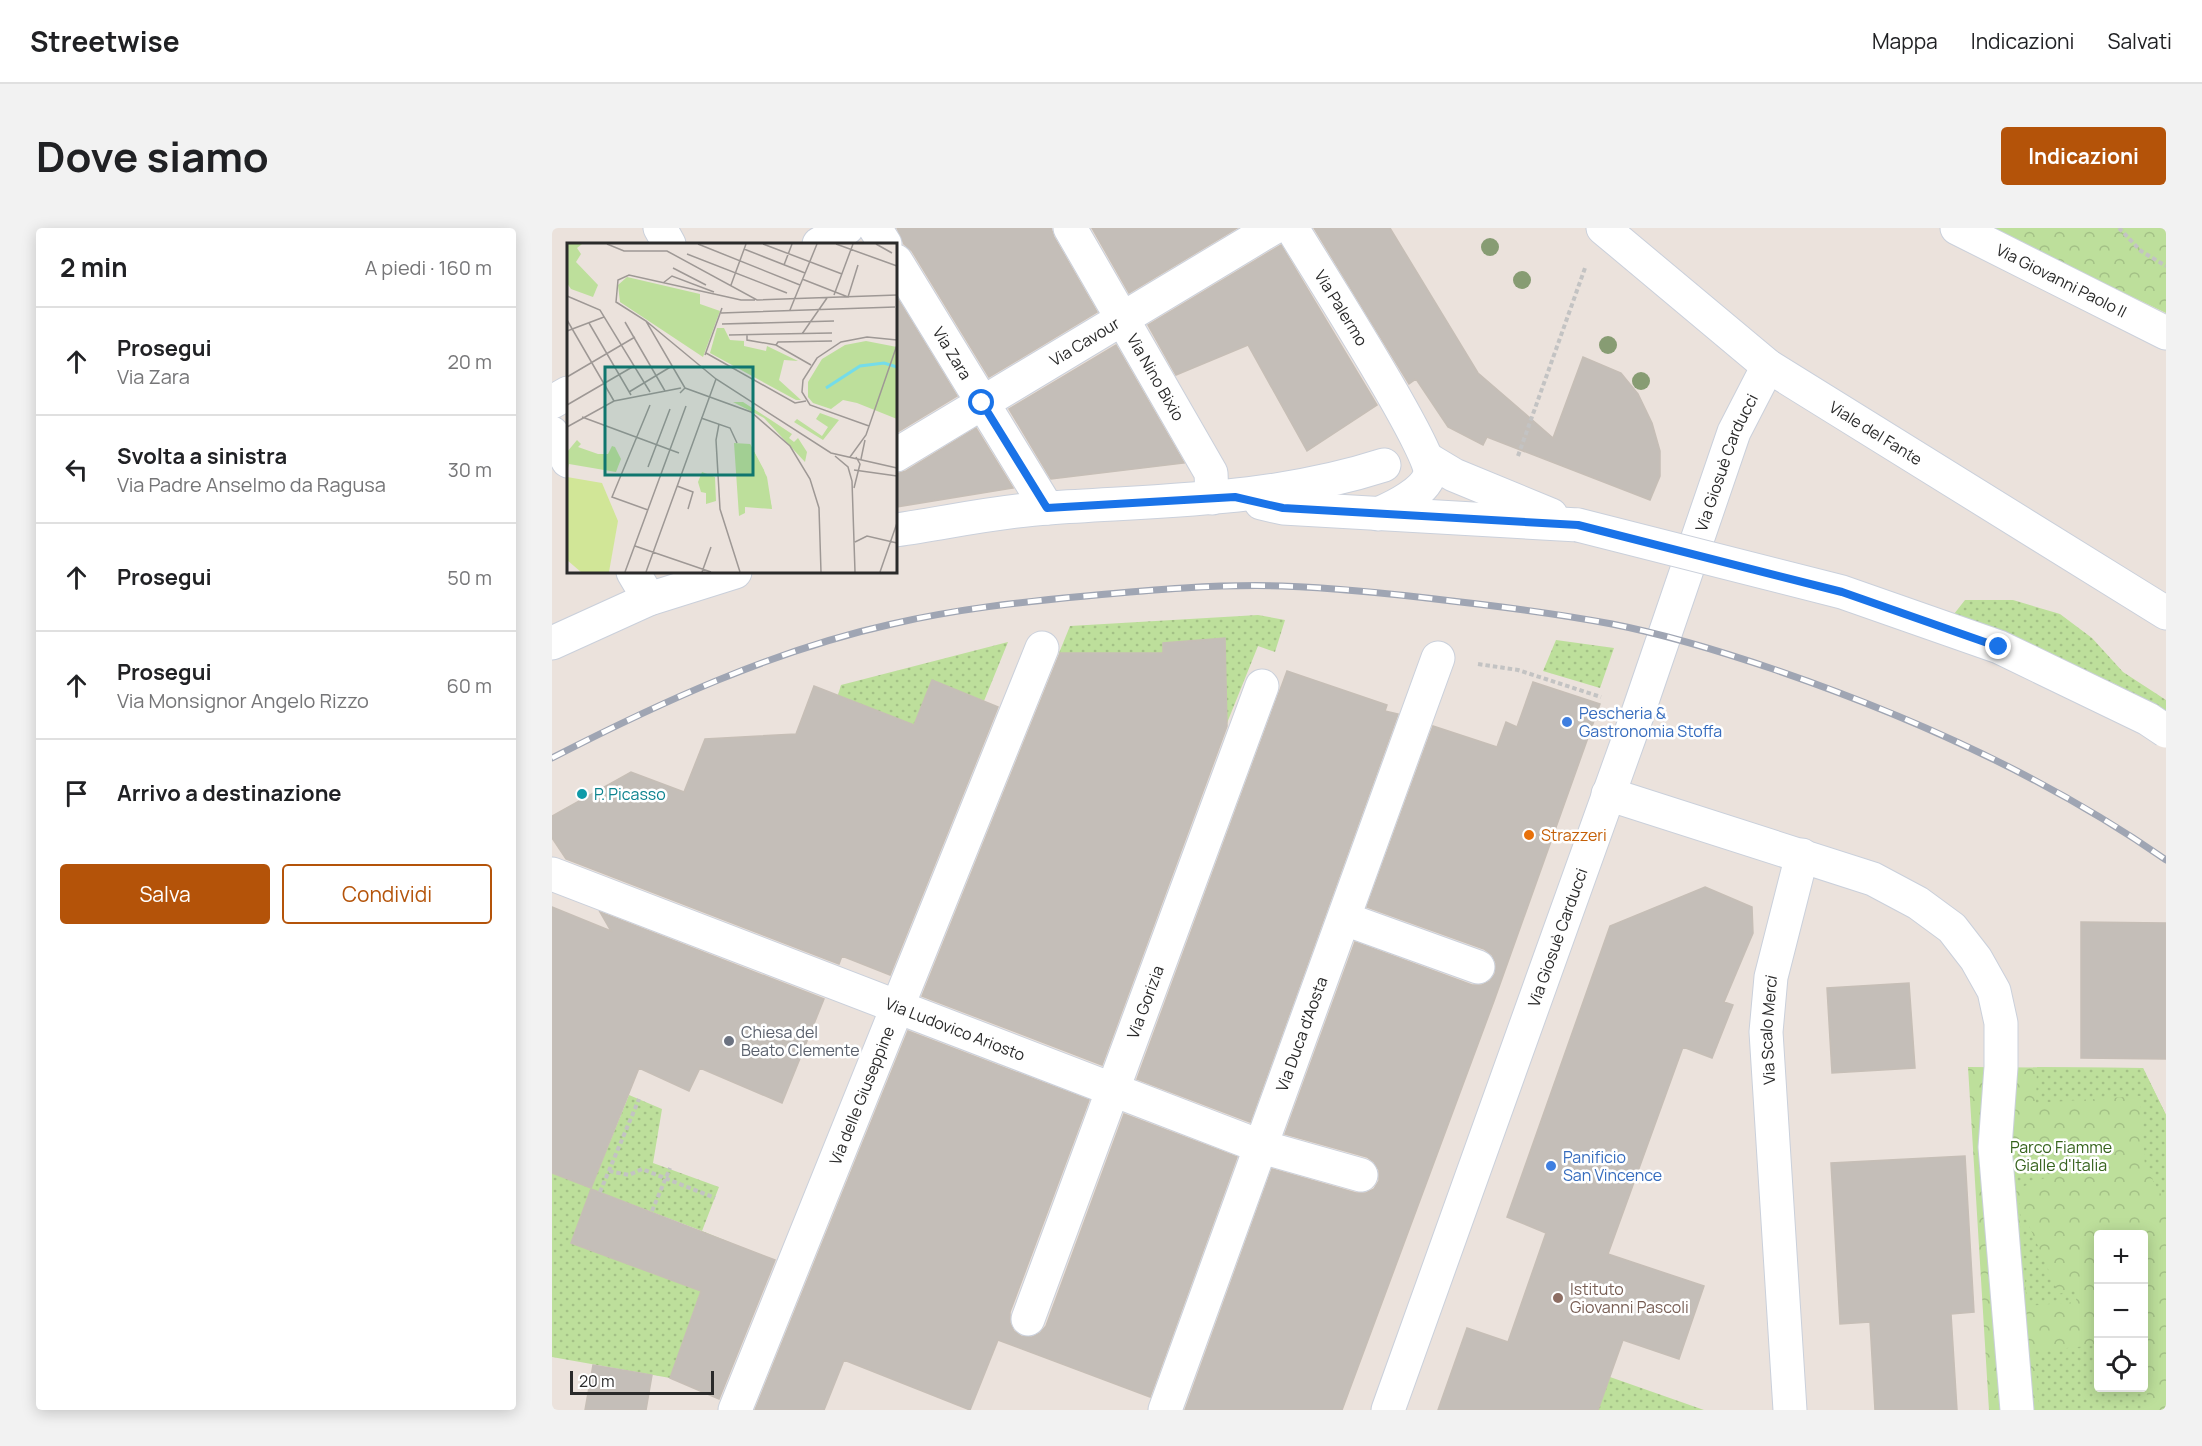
<!DOCTYPE html>
<html lang="it">
<meta charset="utf-8">
<style>
:root{--surface:#fff;--page:#f2f2f2;--text:#202124;--muted:#757577;--line:#e0e0e0;--accent:#b45309}
body{margin:0;font-family:Manrope,sans-serif;background:var(--page);color:var(--text)}
.controls{position:absolute;right:18px;bottom:18px;display:grid;overflow:hidden;border-radius:6px;box-shadow:0 3px 15px #0003}
.controls button{width:54px;height:54px;display:grid;place-items:center;padding:0;border:0;border-bottom:2px solid var(--line);background:var(--surface);color:var(--text);font:30px sans-serif}
.scale{position:absolute;left:18px;bottom:15px;width:144px;box-sizing:border-box;padding-left:6px;border:3px solid #2a2a2a;border-top:0;font-size:16px;line-height:21px;white-space:nowrap;color:#2a2a2a;-webkit-text-stroke:4px #fff;paint-order:stroke}
.stop{position:absolute;width:18px;height:18px;margin:-14px;border:4px solid #1a73e8;border-radius:50%;background:#fff}
.stop.end{background:#1a73e8;border-color:#fff;box-shadow:0 2px 6px #0008}
.list{margin:0;padding:0;list-style:none}
h2{display:flex;justify-content:space-between;align-items:center;height:78px;margin:0;padding:0 24px;font-size:26px}
h2 small{font-size:20px;font-weight:400;color:var(--muted)}
.list li{display:grid;grid-template-columns:39px 1fr auto;gap:18px;align-items:center;box-sizing:border-box;height:108px;padding:0 24px;border-top:2px solid var(--line)}
.list b{display:block;font-size:22px;white-space:nowrap}
.list p{margin:0;font-size:20px;white-space:nowrap;color:var(--muted)}
.list em{font-size:20px;font-style:normal;color:var(--muted)}
.actions{display:flex;gap:12px;padding:18px 24px}
.actions a{flex:1;padding:14px 0;border:2px solid var(--accent);border-radius:6px;text-align:center;font-size:21px;color:var(--accent)}
.actions .main{background:var(--accent);color:#fff}
.icon{flex:none;width:33px;height:33px;fill:none;stroke:currentColor;stroke-width:2;stroke-linecap:round;stroke-linejoin:round}
.map{position:relative;flex:none;width:1614px;height:1182px;overflow:hidden;border-radius:6px}
header{display:flex;align-items:center;gap:36px;box-sizing:border-box;height:84px;padding:0 30px;background:var(--surface);border-bottom:2px solid var(--line)}
header strong{font-size:28px}
nav{display:flex;gap:33px;margin-inline-start:auto;font-size:21px}
.intro{display:flex;align-items:center;justify-content:space-between;box-sizing:border-box;height:144px;padding:0 36px}
h1{margin:0;font-size:42px}
.button{padding:15px 27px;border-radius:6px;background:var(--accent);color:#fff;font-size:21px;font-weight:700}
main{display:flex;gap:36px;padding:0 36px}
aside{flex:1;background:var(--surface);border-radius:6px;box-shadow:0 3px 15px #0003}
.map>svg:first-child{display:block}
.park{fill:url(#park-crowns);fill-rule:evenodd}
.garden{fill:url(#garden-dots);fill-rule:evenodd}
.building{fill:#c4beb8;stroke:#c6beb6;stroke-width:1.5}
.lines{fill:none;stroke-linecap:round;stroke-linejoin:round}
.street-casing{stroke:#cad0db;stroke-width:35}
.path{stroke:#c3c3c3;stroke-width:4;stroke-dasharray:4.5 3;stroke-linecap:butt}
.street{stroke:#fff;stroke-width:33}
.rail-casing{stroke:#9fa5b3;stroke-width:7}
.rail{stroke:#fff;stroke-width:4.5;stroke-dasharray:14;stroke-linecap:butt}
.street-bridge-casing{stroke:#cad0db;stroke-width:35;stroke-linecap:butt}
.street-bridge{stroke:#fff;stroke-width:33}
.tree{fill:#879c73}
.route{stroke:#1a73e8;stroke-width:8}
.shop-dot{fill:#3f7fe0;stroke:#fff;stroke-width:2}
.culture-dot{fill:#0f9aa8;stroke:#fff;stroke-width:2}
.food-dot{fill:#e8710a;stroke:#fff;stroke-width:2}
.worship-dot{fill:#6b7280;stroke:#fff;stroke-width:2}
.education-dot{fill:#8d6e63;stroke:#fff;stroke-width:2}
.labels{text-anchor:middle;dominant-baseline:central;stroke-width:5;stroke-linejoin:round;paint-order:stroke}
.street-label{font-size:16px;fill:#2a2a2a;stroke:#fff}
.shop-label{font-size:16px;fill:#366cbe;stroke:#fff;text-anchor:start}
.culture-label{font-size:16px;fill:#0d838f;stroke:#fff;text-anchor:start}
.food-label{font-size:16px;fill:#c56008;stroke:#fff;text-anchor:start}
.worship-label{font-size:16px;fill:#5b616d;stroke:#fff;text-anchor:start}
.park-label{font-size:16px;fill:#36631d;stroke:#fff}
.education-label{font-size:16px;fill:#785e54;stroke:#fff;text-anchor:start}
.inset-river{fill:none;stroke:#74dce9;stroke-width:3}
.inset-road{fill:none;stroke:#9e9895;stroke-width:1.5}
.view{fill:#0f766e;fill-opacity:0.15;stroke:#0f766e;stroke-width:3}
.inset-edge{fill:none;stroke:#2a2a2a;stroke-width:3}
</style>
<header>
<strong>Streetwise</strong>
<nav><a>Mappa</a><a>Indicazioni</a><a>Salvati</a></nav>
</header>
<div class="intro"><h1>Dove siamo</h1><a class="button">Indicazioni</a></div>
<main>
<aside>
<h2>2 min<small>A piedi · 160 m</small></h2>
<ul class="list">
<li><svg class="icon" aria-label="ahead" viewBox="0 0 24 24"><path d="M12 20V5M6 11l6-6 6 6"/></svg><div><b>Prosegui</b><p>Via Zara</p></div><em>20 m</em></li>
<li><svg class="icon" aria-label="left" viewBox="0 0 24 24"><path d="M17 20v-9H6M10 6l-5 5 5 5"/></svg><div><b>Svolta a sinistra</b><p>Via Padre Anselmo da Ragusa</p></div><em>30 m</em></li>
<li><svg class="icon" aria-label="ahead" viewBox="0 0 24 24"><path d="M12 20V5M6 11l6-6 6 6"/></svg><div><b>Prosegui</b></div><em>50 m</em></li>
<li><svg class="icon" aria-label="ahead" viewBox="0 0 24 24"><path d="M12 20V5M6 11l6-6 6 6"/></svg><div><b>Prosegui</b><p>Via Monsignor Angelo Rizzo</p></div><em>60 m</em></li>
<li><svg class="icon" aria-label="arrive" viewBox="0 0 24 24"><path d="M6 21V4h12l-3 4 3 4H6"/></svg><div><b>Arrivo a destinazione</b></div></li>
</ul>
<div class="actions"><a class="main">Salva</a><a>Condividi</a></div>
</aside>
<div class="map">
<svg width="1614" height="1182" viewBox="0 0 1614 1182">
<defs>
<pattern id="park-crowns" width="20" height="18" patternUnits="userSpaceOnUse" patternTransform="scale(1.5)"><rect width="20" height="18" fill="#bddf9b"/><path d="M2 6a3 3 0 1 1 6 0M12 15a3 3 0 1 1 6 0" fill="none" stroke="#a3c086"/></pattern>
<pattern id="garden-dots" width="8" height="8" patternUnits="userSpaceOnUse" patternTransform="scale(1.5)"><rect width="8" height="8" fill="#bddf9b"/><path d="M2 2h.1M6 6h.1" fill="none" stroke="#a3c086" stroke-width="1.8" stroke-linecap="round"/></pattern>
</defs>
<rect width="100%" height="100%" fill="#ebe2dc"/>
<path class="park" d="M 1437,0 L 1614,0 L 1614,85 Z
M 1416,839 L 1591,840 L 1614,887 L 1614,1182 L 1437,1182 ZM 1546,1006 L 1592,1006 L 1592,1160 L 1546,1160 Z"/>
<path class="garden" d="M 1413,372 L 1461,372 L 1508,386 L 1540,410 L 1571,444 L 1614,472 L 1614,487 L 1563,456 L 1402,386 Z
M 706,387 L 733,392 L 723,424 L 706,418 L 673,500 L 584,500 L 570,536 L 551,528 L 561,500 L 559,425 L 507,425 L 518,398 ZM 673,410 L 674,463 L 614,468 L 611,415 Z
M 1004,412 L 1062,420 L 1048,460 L 991,443 Z
M 456,414 L 432,473 L 380,453 L 362,497 L 278,493 L 289,457 Z
M 1485,839 L 1591,840 L 1614,887 L 1614,975 L 1593,939 L 1588,868 L 1484,875 Z
M 77,867 L 110,881 L 101,935 L 167,959 L 150,1003 L 177,1014 L 158,1071 L 147,1068 L 118,1150 L 0,1129 L 0,945 L 39,960 ZM 39,961 L 150,1003 L 131,1056 L 19,1015 Z
M 1544,911 L 1554,926 L 1465,961 L 1462,919 Z
M 1467,975 L 1507,1066 L 1525,1060 L 1524,1074 L 1475,1078 Z
M 1546,1117 L 1546,1160 L 1592,1160 L 1592,1126 L 1596,1182 L 1487,1182 L 1483,1123 Z
M 1058,1149 L 1152,1182 L 1046,1182 Z"/>
<path class="building" d="M 345,0 L 499,0 L 502,9 L 545,84 L 437,149 L 360,23 L 352,16 Z
M 540,0 L 685,0 L 577,65 Z
M 762,0 L 838,0 L 926,145 L 1001,210 L 1031,129 L 1069,145 L 1086,166 L 1100,195 L 1108,223 L 1108,248 L 1098,272 L 935,209 L 931,217 L 896,199 L 864,151 L 857,156 Z
M 729,17 L 825,177 L 755,223 L 696,117 L 624,147 L 596,97 Z
M 344,68 L 405,168 L 344,205 Z
M 564,117 L 632,235 L 499,251 L 457,181 Z
M 424,200 L 461,260 L 344,279 L 344,246 L 354,243 Z
M 673,410 L 675,498 L 550,837 L 370,768 L 508,425 L 611,425 L 611,415 Z
M 735,443 L 835,477 L 833,483 L 846,486 L 698,894 L 585,851 Z
M 380,452 L 446,479 L 338,747 L 290,728 L 287,736 L 14,631 L 0,610 L 0,588 L 79,544 L 132,564 L 153,511 L 244,506 L 262,458 L 362,497 Z
M 981,454 L 1048,476 L 942,773 L 790,1182 L 633,1182 L 720,941 L 804,965 L 814,965 L 822,961 L 827,953 L 827,942 L 822,934 L 815,929 L 733,906 L 803,714 L 920,757 L 930,757 L 938,753 L 943,746 L 944,735 L 940,727 L 932,721 L 815,679 L 881,498 L 945,519 L 954,494 L 965,499 Z
M 1153,659 L 1200,679 L 1201,705 L 1172,774 L 1181,777 L 1160,830 L 1131,819 L 1056,1026 L 1152,1058 L 1127,1131 L 1071,1112 L 1046,1182 L 886,1182 L 915,1100 L 956,1114 L 994,1005 L 955,989 L 1058,698 Z
M 0,679 L 59,703 L 48,684 L 272,771 L 230,875 L 148,840 L 137,863 L 87,840 L 39,960 L 0,945 Z
M 1529,694 L 1614,695 L 1614,831 L 1529,830 Z
M 1357,755 L 1363,840 L 1280,845 L 1275,760 Z
M 356,803 L 537,872 L 458,1084 L 458,1095 L 462,1103 L 469,1108 L 480,1109 L 488,1105 L 494,1098 L 572,886 L 685,929 L 598,1169 L 446,1112 L 418,1182 L 292,1132 L 272,1182 L 203,1182 Z
M 1413,928 L 1422,1084 L 1399,1086 L 1405,1182 L 1323,1182 L 1318,1094 L 1288,1096 L 1279,935 Z
M 39,961 L 223,1032 L 167,1171 L 118,1150 L 149,1063 L 19,1015 Z
M 41,1137 L 100,1147 L 94,1182 L 33,1182 Z"/>
<g class="lines">
<defs>
<g id="street">
<path d="M 108,0 L 117,16"/>
<path d="M 323,0 L 333,16"/>
<path id="s1" d="M 518,0 L 659,245 L 660,270"/>
<path id="s2" d="M 740,0 C 759,32 882,224 878,245 C 874,264 842,279 826,286"/>
<path id="s3" d="M 1051,0 L 1216,138 L 1614,385"/>
<path id="s4" d="M 1405,0 L 1614,105"/>
<path d="M 267,16 L 295,0"/>
<path id="s5" d="M 344,33 L 495,280"/>
<path d="M 0,174 L 16,165"/>
<path d="M 0,205 L 16,233"/>
<path id="s6" d="M 344,227 L 721,0"/>
<path d="M 877,232 L 902,247 L 999,287"/>
<path d="M 709,275 L 731,280 L 1026,297"/>
<path d="M 344,302 C 394,295 446,283 497,280 C 613,272 720,273 832,237"/>
<path d="M 81,344 L 97,371"/>
<path d="M 0,415 L 97,371 L 183,344"/>
<path d="M 1056,566 L 1321,651 L 1366,675 L 1400,700 L 1424,731 L 1442,763 L 1449,795 L 1449,839 L 1443,919 L 1465,1182"/>
<path id="s7" d="M 0,646 L 710,919 L 809,947"/>
<path d="M 793,691 L 926,739"/>
<path id="s8" d="M 476,1091 L 710,458"/>
<path id="s9" d="M 183,1182 L 490,420"/>
<path id="s10" d="M 613,1182 L 886,430"/>
<path id="s11" d="M 836,1182 L 1087,482 L 1182,204 L 1216,138"/>
<path id="s12" d="M 1238,1182 L 1214,804 L 1219,749 L 1250,627"/>
</g>
</defs>
<use href="#street" class="street-casing"/>
<path class="path" d="M 1567,0 L 1589,23 L 1614,38
M 966,228 L 1033,40
M 926,436 L 966,442 L 1049,469
M 57,943 L 77,947 L 90,941 L 163,970
M 48,964 L 87,871
M 100,983 L 118,940"/>
<use href="#street" class="street"/>
<defs>
<path id="rail" d="M 0,530 C 107,475 222,422 340,396 C 404,381 469,374 534,368 C 599,362 665,356 730,358 C 787,360 843,366 900,373 C 953,379 1007,386 1060,396 C 1116,407 1171,424 1224,442 C 1361,489 1495,549 1614,632"/>
</defs>
<use href="#rail" class="rail-casing"/>
<use href="#rail" class="rail"/>
<defs>
<path id="street-bridge" d="M 1026,297 L 1290,364 L 1447,419 L 1596,491 L 1614,503"/>
</defs>
<use href="#street-bridge" class="street-bridge-casing"/>
<use href="#street-bridge" class="street-bridge"/>
</g>
<g class="tree">
<circle cx="938" cy="19" r="9"/>
<circle cx="970" cy="52" r="9"/>
<circle cx="1056" cy="117" r="9"/>
<circle cx="1089" cy="153" r="9"/>
</g>
<g class="lines">
<path class="route" d="M 430,175 L 495,280 L 683,269 L 731,280 L 1026,297 L 1290,364 L 1447,419"/>
</g>
<g class="shop-dot">
<circle cx="1015" cy="494" r="6"/>
<circle cx="999" cy="938" r="6"/>
</g>
<circle class="culture-dot" cx="30" cy="566" r="6"/>
<circle class="food-dot" cx="977" cy="607" r="6"/>
<circle class="worship-dot" cx="177" cy="813" r="6"/>
<circle class="education-dot" cx="1006" cy="1070" r="6"/>
<g class="labels">
<g class="street-label">
<text stroke="none"><textPath href="#s4" startOffset="117">Via Giovanni Paolo II</textPath></text>
<text stroke="none"><textPath href="#s2" startOffset="94">Via Palermo</textPath></text>
<text stroke="none"><textPath href="#s6" startOffset="220">Via Cavour</textPath></text>
<text stroke="none"><textPath href="#s5" startOffset="108">Via Zara</textPath></text>
<text stroke="none"><textPath href="#s1" startOffset="172">Via Nino Bixio</textPath></text>
<text stroke="none"><textPath href="#s3" startOffset="342">Viale del Fante</textPath></text>
<text stroke="none"><textPath href="#s11" startOffset="1006">Via Giosuè Carducci</textPath></text>
<text stroke="none"><textPath href="#s11" startOffset="502">Via Giosuè Carducci</textPath></text>
<text stroke="none"><textPath href="#s8" startOffset="338">Via Gorizia</textPath></text>
<text stroke="none"><textPath href="#s7" startOffset="432">Via Ludovico Ariosto</textPath></text>
<text stroke="none"><textPath href="#s12" startOffset="381">Via Scalo Merci</textPath></text>
<text stroke="none"><textPath href="#s10" startOffset="400">Via Duca d'Aosta</textPath></text>
<text stroke="none"><textPath href="#s9" startOffset="339">Via delle Giuseppine</textPath></text>
</g>
<g class="shop-label">
<text x="1027" y="485">Pescheria &amp;<tspan x="1027" dy="18">Gastronomia Stoffa</tspan></text>
<text x="1011" y="929">Panificio<tspan x="1011" dy="18">San Vincence</tspan></text>
</g>
<g class="culture-label">
<text x="42" y="566">P. Picasso</text>
</g>
<g class="food-label">
<text x="989" y="607">Strazzeri</text>
</g>
<g class="worship-label">
<text x="189" y="804">Chiesa del<tspan x="189" dy="18">Beato Clemente</tspan></text>
</g>
<g class="park-label">
<text x="1509" y="919">Parco Fiamme<tspan x="1509" dy="18">Gialle d'Italia</tspan></text>
</g>
<g class="education-label">
<text x="1018" y="1061">Istituto<tspan x="1018" dy="18">Giovanni Pascoli</tspan></text>
</g>
</g>
<g transform="translate(15 15)">
<rect width="330" height="330" fill="#ebe2dc"/>
<path d="M 0,1 L 15,1 L 10,5 L 14,11 L 9,19 L 31,42 L 26,54 L 4,46 L 0,40 Z" fill="#bddf9b"/>
<path d="M 60,34 L 133,51 L 133,61 L 153,68 L 136,114 L 53,59 L 51,42 ZM 150,85 L 157,85 L 163,97 L 177,98 L 177,103 L 199,108 L 200,103 L 231,118 L 217,117 L 212,137 L 234,157 L 229,157 L 143,110 ZM 299,98 L 330,104 L 330,176 L 290,160 L 276,157 L 264,166 L 246,160 L 241,154 L 241,139 L 255,116 L 278,102 ZM 167,200 L 183,201 L 200,234 L 205,266 L 178,264 L 178,270 L 172,273 Z" fill="#bddf9b"/>
<path d="M 166,159 L 176,159 L 204,177 L 225,191 L 222,195 L 227,199 L 231,195 L 240,209 L 238,219 L 197,175 ZM 253,170 L 272,177 L 256,197 L 227,179 L 230,176 L 255,193 L 261,184 L 249,176 ZM 10,197 L 14,201 L 11,204 L 31,211 L 41,211 L 45,203 L 48,204 L 54,216 L 49,229 L 2,221 L 0,229 L 0,209 ZM 174,201 L 183,201 L 197,227 L 205,266 L 183,203 L 174,204 ZM 135,229 L 148,234 L 149,258 L 139,261 L 139,250 L 134,249 L 131,239 Z" fill="#bddf9b"/>
<path d="M 0,234 L 35,240 L 51,278 L 42,329 L 14,329 L 0,317 Z" fill="#d1e697"/>
<path class="inset-river" d="M 259,145 L 293,123 L 317,120 L 330,124"/>
<path class="inset-road" d="M 40,1 L 57,8 L 100,8 L 190,57 L 330,52M 131,1 L 233,42M 196,1 L 275,31M 269,1 L 330,23M 309,1 L 325,10M 177,6 L 238,30M 120,11 L 220,50M 217,22 L 225,1M 106,25 L 139,42M 235,36 L 281,54 L 291,22M 96,40 L 105,33 L 147,49M 164,42 L 179,1M 267,52 L 286,1M 0,53 L 33,67 L 83,149M 223,67 L 250,1M 154,70 L 328,64M 0,77 L 47,158M 79,78 L 149,136 L 264,210 L 330,225M 58,79 L 98,148M 22,80 L 64,152M 155,81 L 267,78M 0,88 L 37,74M 235,91 L 260,55M 162,92 L 265,90M 180,92 L 180,97 L 209,102 L 244,122M 209,102 L 211,99 L 265,98M 139,110 L 228,160 L 239,158M 138,112 L 155,65M 0,134 L 68,94M 118,145 L 184,169 L 223,203 L 243,236 L 252,265 L 254,329M 62,149 L 105,123M 113,150 L 118,145 L 79,78 L 49,59 L 51,37 L 62,32 L 174,57 L 188,57M 0,162 L 67,123M 15,174 L 112,210M 134,175 L 163,185 L 170,200M 152,181 L 149,197 L 153,266 L 173,329M 302,183 L 243,162 L 235,149 L 236,137 L 250,115 L 274,99 L 300,94 L 330,97M 0,184 L 47,158 L 114,145M 268,213 L 281,224 L 285,238 L 288,329M 283,214 L 299,192 L 330,102M 294,216 L 298,197M 81,224 L 103,166M 287,227 L 330,233M 110,243 L 126,249 L 121,266M 287,245 L 293,221 L 289,214M 81,267 L 45,254 L 83,162M 288,299 L 300,293 L 330,300M 68,303 L 144,329M 58,329 L 119,163M 79,329 L 149,136M 135,329 L 144,304M 313,329 L 330,280"/>
<path class="view" d="M 38,124 L 186,124 L 186,232 L 38,232 Z"/>
<rect width="330" height="330" class="inset-edge"/>
</g>
</svg>
<div class="controls">
<button>+</button>
<button>−</button>
<button><svg class="icon" aria-label="locate" viewBox="0 0 24 24"><circle cx="12" cy="12" r="6"/><path d="M12 2v4M12 18v4M2 12h4M18 12h4"/></svg></button>
</div>
<div class="scale">20 m</div>
<div class="stop" style="left:430px;top:175px"></div>
<div class="stop end" style="left:1447px;top:419px"></div>
</div>
</main>
